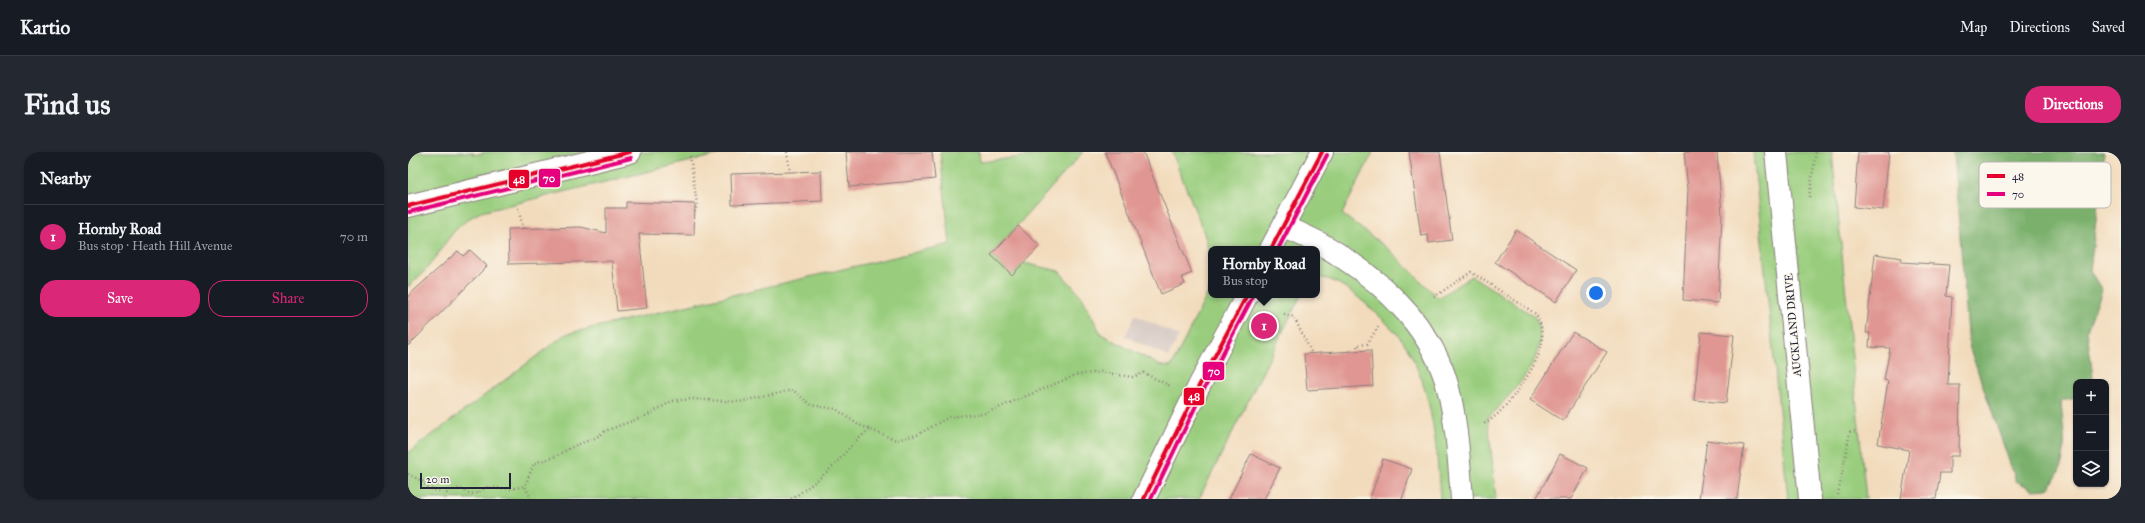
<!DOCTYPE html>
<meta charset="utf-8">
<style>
:root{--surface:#171b24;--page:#242831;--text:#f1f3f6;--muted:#9ea1a6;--line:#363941;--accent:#db2777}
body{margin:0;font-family:"IM FELL Great Primer",serif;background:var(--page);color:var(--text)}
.controls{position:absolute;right:12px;bottom:12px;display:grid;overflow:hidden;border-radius:8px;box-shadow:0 1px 3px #0004}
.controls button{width:36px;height:36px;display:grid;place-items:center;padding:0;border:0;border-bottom:1px solid var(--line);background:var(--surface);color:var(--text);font:20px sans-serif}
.scale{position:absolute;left:12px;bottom:10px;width:91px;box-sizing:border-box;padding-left:4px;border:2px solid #22223b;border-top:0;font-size:11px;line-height:14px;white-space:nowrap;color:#22223b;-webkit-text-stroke:3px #fbf7ec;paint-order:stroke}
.you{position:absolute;left:1188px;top:141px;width:14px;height:14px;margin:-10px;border:3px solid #fff;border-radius:50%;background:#1a73e8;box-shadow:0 0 0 6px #1a73e833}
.badge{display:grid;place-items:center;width:26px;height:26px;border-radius:50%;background:var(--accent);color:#fff;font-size:13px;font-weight:700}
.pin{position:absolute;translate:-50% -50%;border:2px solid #fff;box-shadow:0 1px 4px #0006}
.popup{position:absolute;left:800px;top:94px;width:112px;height:52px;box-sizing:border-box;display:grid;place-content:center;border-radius:8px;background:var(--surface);filter:drop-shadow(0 1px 3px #0005);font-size:13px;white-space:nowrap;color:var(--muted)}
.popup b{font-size:15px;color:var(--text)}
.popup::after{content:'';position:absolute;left:50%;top:100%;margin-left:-8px;border:8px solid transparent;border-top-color:var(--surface)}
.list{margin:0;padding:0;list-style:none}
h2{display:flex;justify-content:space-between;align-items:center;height:52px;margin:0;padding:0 16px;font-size:17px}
h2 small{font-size:13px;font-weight:400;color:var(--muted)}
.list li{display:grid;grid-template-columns:26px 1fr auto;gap:12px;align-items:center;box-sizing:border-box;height:64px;padding:0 16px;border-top:1px solid var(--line)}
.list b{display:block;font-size:15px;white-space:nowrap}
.list p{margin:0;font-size:13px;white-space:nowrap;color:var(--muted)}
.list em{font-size:13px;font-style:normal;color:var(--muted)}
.actions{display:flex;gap:8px;padding:12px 16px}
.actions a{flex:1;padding:9px 0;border:1px solid var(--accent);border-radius:16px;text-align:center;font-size:14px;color:var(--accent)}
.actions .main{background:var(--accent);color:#fff}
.icon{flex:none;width:22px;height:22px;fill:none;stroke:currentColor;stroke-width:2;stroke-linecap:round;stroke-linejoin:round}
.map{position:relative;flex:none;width:1713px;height:347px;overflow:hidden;border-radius:16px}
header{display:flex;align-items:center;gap:24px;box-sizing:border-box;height:56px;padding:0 20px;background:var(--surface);border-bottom:1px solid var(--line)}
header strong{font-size:19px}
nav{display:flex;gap:22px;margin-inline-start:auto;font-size:14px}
.intro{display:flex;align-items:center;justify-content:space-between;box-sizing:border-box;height:96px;padding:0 24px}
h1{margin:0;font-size:28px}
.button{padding:10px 18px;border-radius:16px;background:var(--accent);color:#fff;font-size:14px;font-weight:700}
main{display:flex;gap:24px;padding:0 24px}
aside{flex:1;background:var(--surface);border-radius:16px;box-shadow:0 1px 3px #0004}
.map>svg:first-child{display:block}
.industrial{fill:#cfc0bb}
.green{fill:#99cd7d;stroke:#5e785c}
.forest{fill:#7ab06c;stroke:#4e6954}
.building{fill:#e09692}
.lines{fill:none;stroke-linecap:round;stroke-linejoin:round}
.minor-casing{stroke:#8a7e7c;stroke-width:24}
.path{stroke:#8a7e7c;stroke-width:2.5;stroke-dasharray:1 3;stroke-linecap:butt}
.minor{stroke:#fff;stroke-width:22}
.bus-1-casing{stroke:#fbf7ec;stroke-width:7}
.bus-2-casing{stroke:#fbf7ec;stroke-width:7}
.bus-1{stroke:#e4002b;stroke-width:4}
.bus-2{stroke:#e5007d;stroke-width:4}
.labels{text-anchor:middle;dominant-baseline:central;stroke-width:3;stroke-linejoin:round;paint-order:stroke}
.street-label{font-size:11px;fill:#22223b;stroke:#fbf7ec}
.key{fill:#fbf7ec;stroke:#bab7b7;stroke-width:1}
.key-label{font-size:11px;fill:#22223b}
.line-badge{stroke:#fbf7ec;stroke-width:1.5}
.badge-label{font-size:11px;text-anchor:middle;font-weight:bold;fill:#fff}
</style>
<header>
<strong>Kartio</strong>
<nav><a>Map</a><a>Directions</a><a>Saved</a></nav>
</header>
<div class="intro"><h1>Find us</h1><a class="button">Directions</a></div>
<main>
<aside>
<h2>Nearby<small></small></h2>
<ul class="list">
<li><span class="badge">1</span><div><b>Hornby Road</b><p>Bus stop · Heath Hill Avenue</p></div><em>70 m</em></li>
</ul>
<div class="actions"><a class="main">Save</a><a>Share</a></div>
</aside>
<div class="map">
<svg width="1713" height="347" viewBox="0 0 1713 347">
<rect width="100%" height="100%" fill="#fbf7ec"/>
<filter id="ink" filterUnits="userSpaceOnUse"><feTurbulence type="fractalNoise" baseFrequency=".025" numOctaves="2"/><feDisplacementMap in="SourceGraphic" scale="8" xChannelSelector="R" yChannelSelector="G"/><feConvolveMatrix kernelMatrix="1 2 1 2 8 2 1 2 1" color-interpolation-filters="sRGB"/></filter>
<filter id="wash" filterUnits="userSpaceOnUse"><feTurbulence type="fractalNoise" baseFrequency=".012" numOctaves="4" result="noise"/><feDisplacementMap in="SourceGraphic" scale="16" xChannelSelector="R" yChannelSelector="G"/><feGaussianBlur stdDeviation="0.9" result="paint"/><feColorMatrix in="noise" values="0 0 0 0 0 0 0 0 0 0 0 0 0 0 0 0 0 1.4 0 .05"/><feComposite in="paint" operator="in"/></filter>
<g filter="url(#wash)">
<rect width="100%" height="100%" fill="#f2dbbc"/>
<path class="industrial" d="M 727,163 L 771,184 L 760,205 L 717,184 Z"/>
<path class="green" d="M 0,0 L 65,0 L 66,3 L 79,0 L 321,0 L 73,60 C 45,73 38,92 20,115 C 14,122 7,129 0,135 Z
M 532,0 L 571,0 L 572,10 L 654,0 L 675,0 L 583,103 L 604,123 L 616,111 L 651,119 L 674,145 L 693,182 L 753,214 L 763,215 L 803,135 L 803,143 L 893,143 L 791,347 L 0,347 L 0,301 L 158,182 L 542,92 Z
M 764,0 L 965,0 L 934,62 L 984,100 L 1030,146 L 1064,124 L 1126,164 C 1148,202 1102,241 1080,267 L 1088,347 L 1032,347 C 1029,295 1025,240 998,194 C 990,180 970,163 958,152 C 943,139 929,127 909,125 L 909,97 L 803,97 L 803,108 L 796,81 Z
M 1345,0 L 1424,0 L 1458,347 L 1380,347 Z"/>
<path class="forest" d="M 1545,0 L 1696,0 L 1682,119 L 1694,138 L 1679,178 L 1685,226 L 1683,230 L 1668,230 L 1668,246 L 1653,249 C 1655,284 1664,307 1640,337 L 1626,338 L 1608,329 L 1561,194 Z"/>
<g id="blocks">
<path class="building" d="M 438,0 L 524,0 L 527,27 L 441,35 Z
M 697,0 L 735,0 L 784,121 L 774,125 L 777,132 L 753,142 Z
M 1001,0 L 1032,0 L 1044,88 L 1021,91 L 1020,83 L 1013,84 Z
M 1276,0 L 1309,0 L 1314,63 L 1310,151 L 1275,148 L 1280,37 Z
M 1450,0 L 1481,0 L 1475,58 L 1446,55 Z
M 413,19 L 414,49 L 324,53 L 323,22 Z
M 218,50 L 287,52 L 286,83 L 231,82 L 239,156 L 209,159 L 204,109 L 101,112 L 100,77 L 173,75 L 198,81 L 198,56 L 218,56 Z
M 610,74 L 632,94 L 604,123 L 583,103 Z
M 1108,78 L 1168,118 L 1148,150 L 1087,110 Z
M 62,98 L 79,114 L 0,194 L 0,144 L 50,99 L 55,104 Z
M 1467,102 L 1494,106 L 1493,110 L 1541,113 L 1538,144 L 1544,145 L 1540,233 L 1552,233 L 1551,304 L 1542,304 L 1542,321 L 1532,321 L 1528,347 L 1493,347 L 1501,298 L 1470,292 L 1480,229 L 1476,228 L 1482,196 L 1461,195 L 1462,181 L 1458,181 Z
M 1165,180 L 1199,200 L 1155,269 L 1122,248 Z
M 1293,180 L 1326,183 L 1318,251 L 1286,248 Z
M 963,198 L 965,234 L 899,238 L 896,202 Z
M 1299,288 L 1336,293 L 1329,347 L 1291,347 Z
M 843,302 L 872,316 L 856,347 L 821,347 Z
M 1152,302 L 1180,316 L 1163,347 L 1128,347 Z
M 975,307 L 1004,317 L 994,347 L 962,347 Z"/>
</g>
</g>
<g filter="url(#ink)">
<use href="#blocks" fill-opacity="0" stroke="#8a7e7c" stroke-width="1"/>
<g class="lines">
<defs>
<path id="minor" d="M 1368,0 L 1402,347
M 0,54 L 222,0
M 875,74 C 895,83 916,92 934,105 C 981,135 1026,181 1040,236 C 1049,272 1051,310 1054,347
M 863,97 L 914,0
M 736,347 L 791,234 L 839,143"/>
</defs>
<use href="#minor" class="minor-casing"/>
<path class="path" d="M 379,0 L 382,20
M 282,4 L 289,52 L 287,60
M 1401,45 L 1408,0
M 110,56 L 115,76
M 1026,145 L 1063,120 L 1128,162 C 1133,172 1136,183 1133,195 C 1130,213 1092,269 1074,272
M 876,162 L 886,165 L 904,202
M 950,199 L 949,193 L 959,192 L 972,172
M 0,322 L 16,330 L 18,334 L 25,338 L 39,341 L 51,336 L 61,341 L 67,342 L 79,335 L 102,337 L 117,334
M 1430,343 L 1442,280 L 1448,279
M 123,347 L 117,334 L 126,311 L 146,305 L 166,294 L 187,286 L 197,279 L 240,263 L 264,249 L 284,247 L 331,250 L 385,238 L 403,253 L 428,257 L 449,272 L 488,288 L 509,283 L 541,265 L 578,261 L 668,223 L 693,220 L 724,225 L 736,221 L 762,234
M 383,347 C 397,338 410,328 422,317 C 438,302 443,290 462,278"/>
<use href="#minor" class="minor"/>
<defs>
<path id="bus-1" d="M 0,54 L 222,0
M 863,97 L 914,0
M 736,347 L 791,234 L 839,143"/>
<path id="bus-2" d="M 1,60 L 223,6
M 870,97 L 919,3
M 743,347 L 796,237 L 844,146"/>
</defs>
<use href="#bus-1" class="bus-1-casing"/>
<use href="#bus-2" class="bus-2-casing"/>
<use href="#bus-1" class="bus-1"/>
<use href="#bus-2" class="bus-2"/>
</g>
</g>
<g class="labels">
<g class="street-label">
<text transform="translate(1385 173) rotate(-95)">AUCKLAND DRIVE</text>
</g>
</g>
<rect x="1571" y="10" width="132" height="46" rx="6" class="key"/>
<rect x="1579" y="22" width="18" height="4" fill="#e4002b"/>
<rect x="1579" y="40" width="18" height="4" fill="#e5007d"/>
<g class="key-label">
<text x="1604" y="28">48</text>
<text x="1604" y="46">70</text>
</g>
<g class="line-badge">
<rect x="130" y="16" width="23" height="20" rx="4" fill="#e5007d"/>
<rect x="100" y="17" width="22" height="20" rx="4" fill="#e4002b"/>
<rect x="794" y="209" width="23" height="20" rx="4" fill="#e5007d"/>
<rect x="775" y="235" width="22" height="19" rx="4" fill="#e4002b"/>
</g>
<g class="badge-label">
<text x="141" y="30">70</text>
<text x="111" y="31">48</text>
<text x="806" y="223">70</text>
<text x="786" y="248">48</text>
</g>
</svg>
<div class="controls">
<button>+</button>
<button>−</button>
<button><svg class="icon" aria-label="layers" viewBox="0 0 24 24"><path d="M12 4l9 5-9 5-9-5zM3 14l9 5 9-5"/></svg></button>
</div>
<div class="scale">20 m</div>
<div class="you"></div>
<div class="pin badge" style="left:856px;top:174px">1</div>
<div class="popup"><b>Hornby Road</b>Bus stop</div>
</div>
</main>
